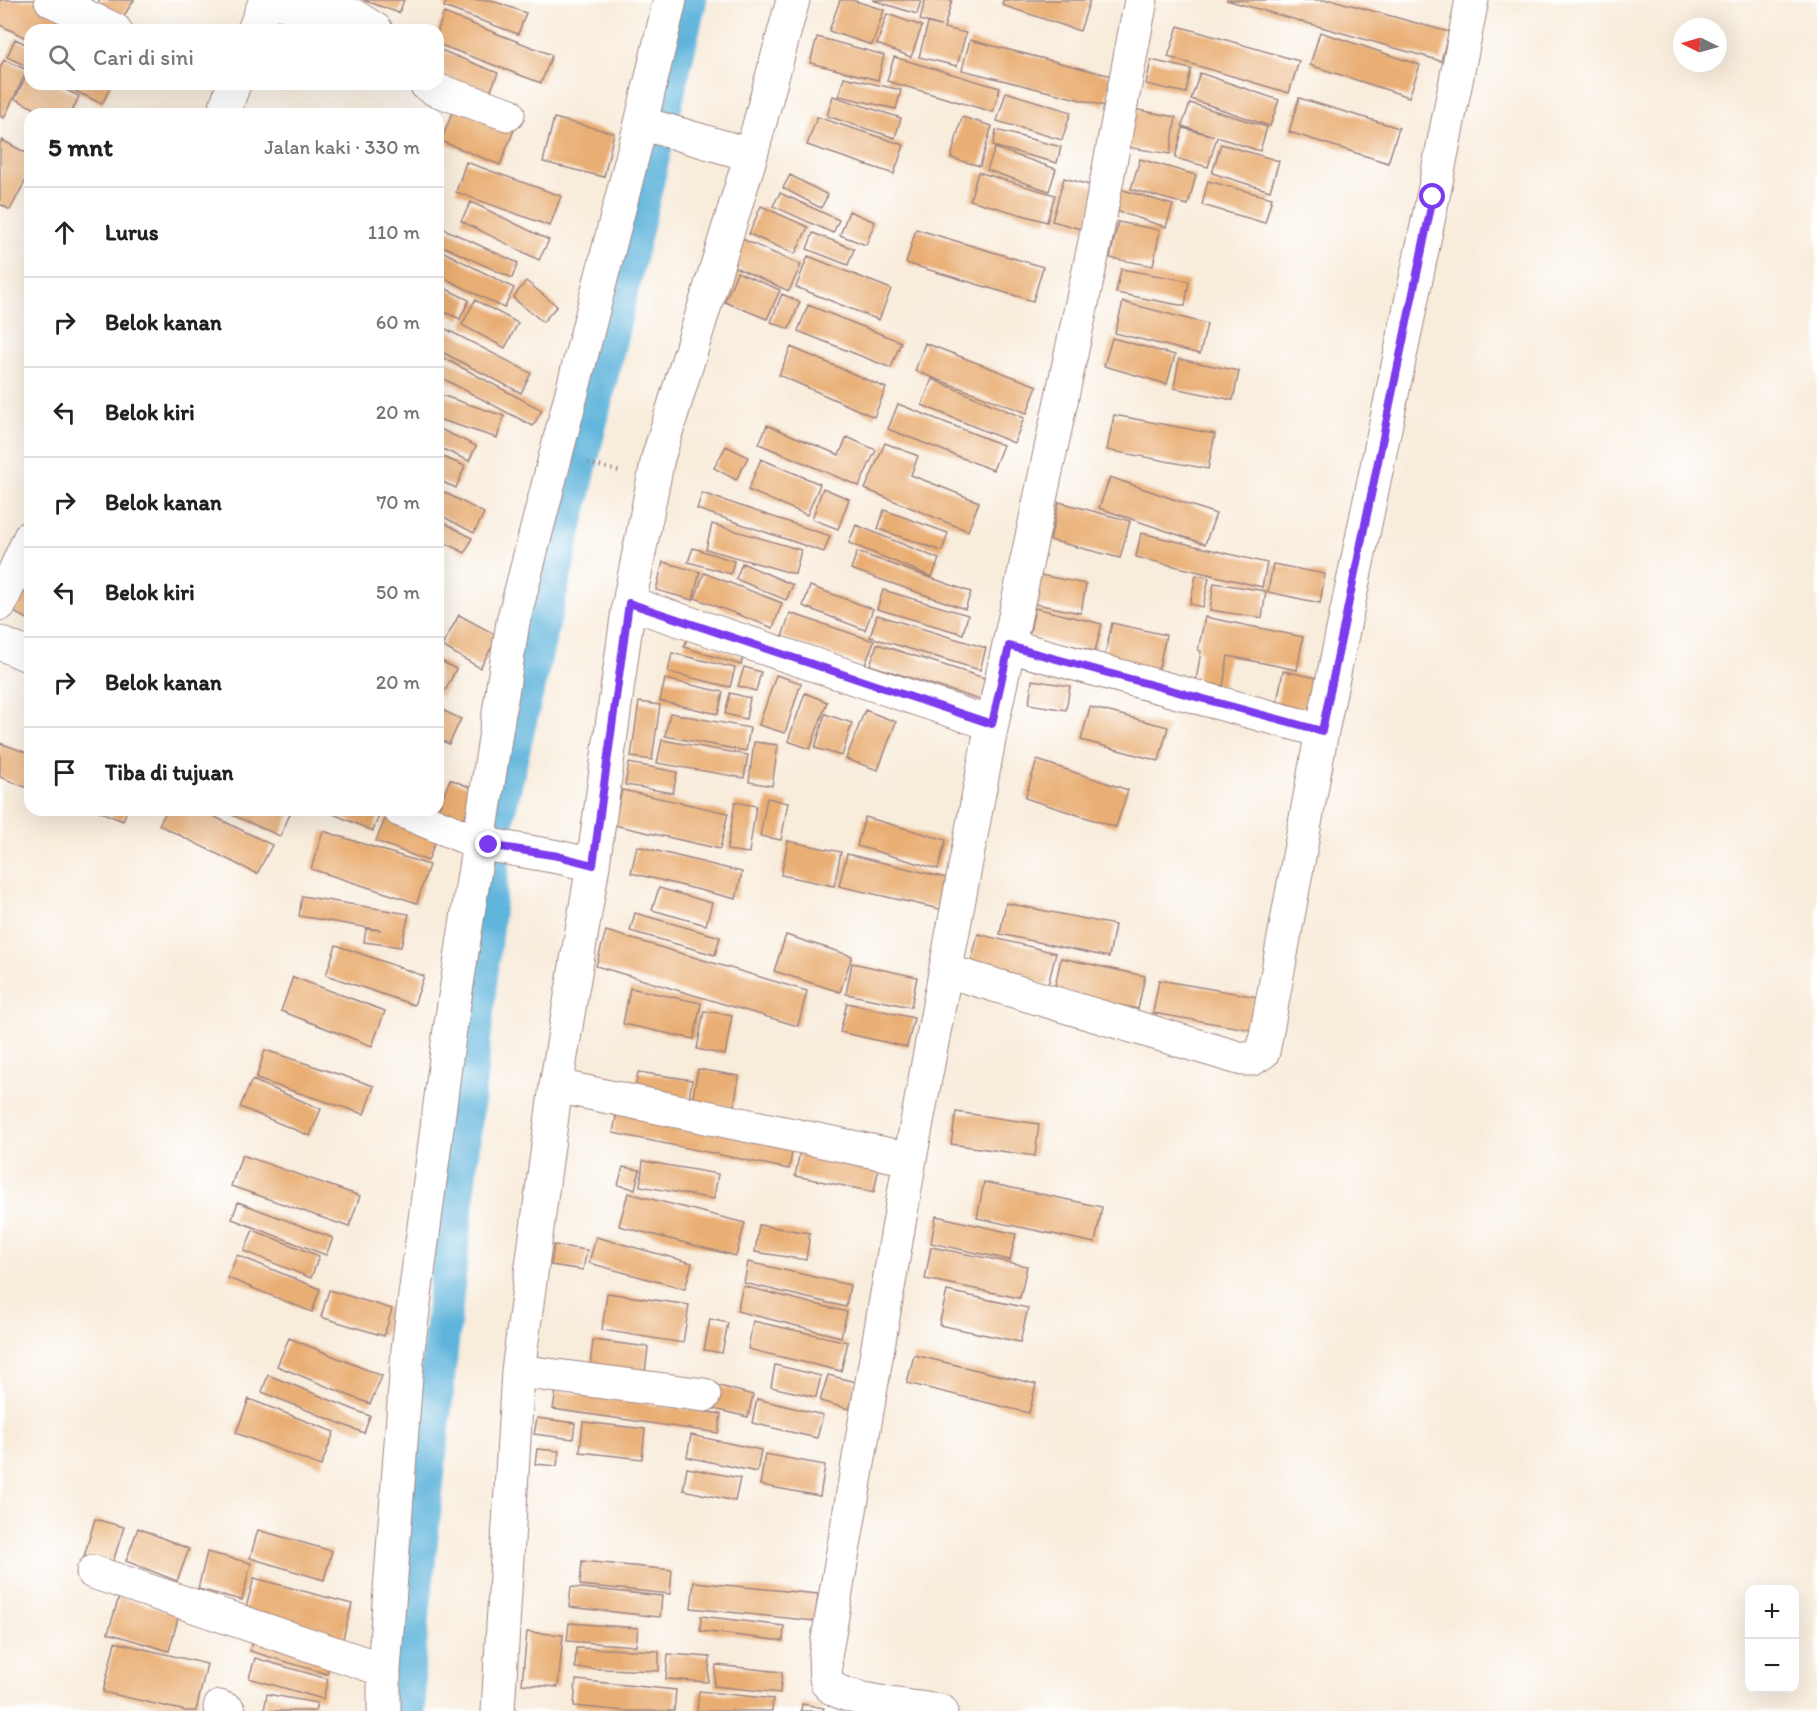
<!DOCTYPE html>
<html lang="id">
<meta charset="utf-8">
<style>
:root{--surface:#fff;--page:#f2f2f2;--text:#222;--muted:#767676;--line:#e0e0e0}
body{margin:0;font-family:Itim,sans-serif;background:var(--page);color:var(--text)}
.controls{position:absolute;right:18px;bottom:18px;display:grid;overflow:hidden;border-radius:12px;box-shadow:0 6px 24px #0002}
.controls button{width:54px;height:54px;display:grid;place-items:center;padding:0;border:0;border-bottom:2px solid var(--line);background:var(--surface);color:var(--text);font:30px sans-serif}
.compass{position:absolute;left:1673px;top:18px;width:54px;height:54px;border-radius:50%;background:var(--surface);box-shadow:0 6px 24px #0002;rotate:275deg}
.stop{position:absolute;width:18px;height:18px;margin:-14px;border:4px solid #7c3aed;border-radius:50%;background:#fff}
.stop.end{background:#7c3aed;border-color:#fff;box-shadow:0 2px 6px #0008}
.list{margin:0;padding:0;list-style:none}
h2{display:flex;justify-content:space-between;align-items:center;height:78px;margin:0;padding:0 24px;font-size:26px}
h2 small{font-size:20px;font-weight:400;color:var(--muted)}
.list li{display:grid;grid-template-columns:39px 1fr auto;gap:18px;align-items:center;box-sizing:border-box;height:90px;padding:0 24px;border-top:2px solid var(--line)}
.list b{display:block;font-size:22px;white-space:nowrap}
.list em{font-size:20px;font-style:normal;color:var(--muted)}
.icon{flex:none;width:33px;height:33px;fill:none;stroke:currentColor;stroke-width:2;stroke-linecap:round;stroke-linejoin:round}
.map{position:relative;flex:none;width:1817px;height:1711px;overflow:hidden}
.search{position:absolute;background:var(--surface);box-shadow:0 6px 24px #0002;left:24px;top:24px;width:420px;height:66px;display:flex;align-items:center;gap:15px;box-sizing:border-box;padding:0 21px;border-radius:18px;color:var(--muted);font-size:22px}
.panel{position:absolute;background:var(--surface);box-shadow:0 6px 24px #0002;left:24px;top:108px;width:420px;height:708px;border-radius:18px}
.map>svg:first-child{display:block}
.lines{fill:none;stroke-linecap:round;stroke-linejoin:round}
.canal{stroke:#5eb4db;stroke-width:36}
.building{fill:#e9ae73}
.minor-casing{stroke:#a18683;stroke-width:35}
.path{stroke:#a18683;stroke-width:4;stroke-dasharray:1.5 4.5;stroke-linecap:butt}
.minor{stroke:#fff;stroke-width:33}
.route{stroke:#7c3aed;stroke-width:8}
</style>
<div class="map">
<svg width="1817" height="1711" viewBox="0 0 1817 1711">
<rect width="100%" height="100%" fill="#fff"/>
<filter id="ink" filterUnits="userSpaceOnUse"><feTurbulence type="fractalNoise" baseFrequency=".0167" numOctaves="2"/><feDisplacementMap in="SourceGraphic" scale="12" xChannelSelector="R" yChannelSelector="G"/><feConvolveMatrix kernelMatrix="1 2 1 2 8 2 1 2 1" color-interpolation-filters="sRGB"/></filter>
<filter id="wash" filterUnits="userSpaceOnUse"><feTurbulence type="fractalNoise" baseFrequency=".008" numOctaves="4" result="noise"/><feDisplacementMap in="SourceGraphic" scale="24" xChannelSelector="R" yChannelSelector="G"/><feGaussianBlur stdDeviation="1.35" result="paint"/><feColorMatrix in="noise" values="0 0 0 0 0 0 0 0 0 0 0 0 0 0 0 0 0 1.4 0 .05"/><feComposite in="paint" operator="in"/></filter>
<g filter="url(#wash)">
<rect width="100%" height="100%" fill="#f8ecdb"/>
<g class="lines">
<path class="canal" d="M 408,1711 L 407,1663 L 497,814 L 689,0"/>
</g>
<g id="blocks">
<path class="building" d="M 0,0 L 39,0 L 64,12 L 55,30 L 30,30 L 30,40 L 0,25 Z
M 100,0 L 134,0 L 120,22 L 96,6 Z
M 363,0 L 404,0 L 399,13 Z
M 447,0 L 490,0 L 526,13 L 518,34 L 444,7 Z
M 840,0 L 852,0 L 884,10 L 872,45 L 829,31 Z
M 872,0 L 921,0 L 917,14 Z
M 925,0 L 952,0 L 944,28 L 966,33 L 957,66 L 919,57 L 928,23 L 941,26 L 920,20 Z
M 1003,0 L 1090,0 L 1080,31 L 1002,5 Z
M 1226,0 L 1333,0 L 1449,32 L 1441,61 Z
M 444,13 L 552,55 L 541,83 L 438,44 L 438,29 Z
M 887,14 L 922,26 L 911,57 L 877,44 Z
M 1178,26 L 1299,61 L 1289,93 L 1168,57 Z
M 1320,32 L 1420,65 L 1409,97 L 1310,65 Z
M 817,37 L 884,55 L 878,80 L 810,63 Z
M 15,39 L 30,46 L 30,68 L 7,57 Z
M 970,40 L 1112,76 L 1105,106 L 962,70 Z
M 438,49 L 498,73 L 489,95 L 438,75 Z
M 894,57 L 1000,88 L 993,112 L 887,81 Z
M 4,60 L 27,70 L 4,118 L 0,116 L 0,68 Z
M 1151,60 L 1191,69 L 1186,93 L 1146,84 Z
M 28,72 L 30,73 L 30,84 L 54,84 L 79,96 L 71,114 L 46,114 L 15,99 Z
M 1200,73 L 1279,100 L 1270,126 L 1191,99 Z
M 844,77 L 901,90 L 896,109 L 839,96 Z
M 69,84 L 112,84 L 102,104 L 67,87 Z
M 1006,92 L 1071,112 L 1062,140 L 997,121 Z
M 833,96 L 901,118 L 895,138 L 827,116 Z
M 1299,98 L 1399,128 L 1388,163 L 1289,132 Z
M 1190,103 L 1267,127 L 1260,151 L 1217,137 L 1208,167 L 1175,158 L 1183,128 L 1214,136 L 1182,126 Z
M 455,106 L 514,130 L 500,165 L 441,141 Z
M 1133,109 L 1176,117 L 1170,154 L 1126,147 Z
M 817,117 L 904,145 L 894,174 L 807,145 Z
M 962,117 L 992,126 L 980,166 L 951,158 Z
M 554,118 L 614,133 L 604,177 L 543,162 Z
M 996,130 L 1061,147 L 1057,163 L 993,146 Z
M 2,140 L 30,155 L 30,172 L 10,210 L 0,204 L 0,144 Z
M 1221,144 L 1279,161 L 1270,191 L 1212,173 Z
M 995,148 L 1056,169 L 1049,191 L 987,170 Z
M 1140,159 L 1196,175 L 1188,205 L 1131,189 Z
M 466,162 L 561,196 L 550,226 L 456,192 Z
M 978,172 L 1055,195 L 1047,222 L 970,200 Z
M 790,175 L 828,195 L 821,208 L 783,188 Z
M 1064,178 L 1097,187 L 1085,230 L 1052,221 Z
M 1208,181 L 1272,198 L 1265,223 L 1202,205 Z
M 1120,189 L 1173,205 L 1166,227 L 1113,210 Z
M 780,193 L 839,220 L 833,233 L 773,206 Z
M 471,202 L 549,240 L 539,260 L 461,221 Z
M 761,206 L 808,227 L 795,254 L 749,234 Z
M 849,211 L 875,222 L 866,245 L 840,235 Z
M 1118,222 L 1160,230 L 1153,266 L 1110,258 Z
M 442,228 L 518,263 L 512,278 L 438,244 L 438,238 Z
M 916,229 L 1043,267 L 1033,301 L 906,263 Z
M 813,233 L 854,249 L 848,265 L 807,249 Z
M 740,238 L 801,265 L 789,291 L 728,264 Z
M 438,249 L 514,288 L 504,308 L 438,275 Z
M 808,256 L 891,289 L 879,320 L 796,287 Z
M 1121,269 L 1189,281 L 1185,306 L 1116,293 Z
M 737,272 L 780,290 L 767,319 L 725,302 Z
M 526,281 L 557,306 L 543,322 L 513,298 Z
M 438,285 L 469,300 L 460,319 L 438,309 Z
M 782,294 L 800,302 L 789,329 L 771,322 Z
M 475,300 L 518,323 L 505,348 L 462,325 Z
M 1123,302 L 1207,324 L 1200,354 L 1115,333 Z
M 808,305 L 901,342 L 891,368 L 798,331 Z
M 438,325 L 531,373 L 521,393 L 438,350 Z
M 1112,338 L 1175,355 L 1167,384 L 1104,366 Z
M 925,343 L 1037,386 L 1027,413 L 915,371 Z
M 791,347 L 886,388 L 874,417 L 779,375 Z
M 438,355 L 542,410 L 533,426 L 438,376 Z
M 1179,359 L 1239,371 L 1233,400 L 1174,388 Z
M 932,379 L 1024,418 L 1014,443 L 922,405 Z
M 438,394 L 504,416 L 497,438 L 438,419 Z
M 898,404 L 1003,445 L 993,470 L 888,429 Z
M 1114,415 L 1215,434 L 1208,469 L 1107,450 Z
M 767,425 L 839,455 L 847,437 L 876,450 L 859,486 L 759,444 Z
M 438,428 L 476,446 L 469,461 L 438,447 Z
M 885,443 L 918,456 L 911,475 L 979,502 L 968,531 L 865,489 Z
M 726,446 L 748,457 L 736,480 L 714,468 Z
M 438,455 L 465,466 L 456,488 L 438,480 Z
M 761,459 L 820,484 L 807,515 L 748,490 Z
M 1110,477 L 1216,514 L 1205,544 L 1099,508 Z
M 823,488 L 849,499 L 838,529 L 812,519 Z
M 438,489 L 484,513 L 474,533 L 438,514 Z
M 702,493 L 830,536 L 824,552 L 697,509 Z
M 1059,502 L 1130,521 L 1120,558 L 1050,540 Z
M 884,510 L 948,533 L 942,551 L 878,529 Z
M 438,519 L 472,538 L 465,553 L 438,539 Z
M 712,524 L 801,550 L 795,574 L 706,549 Z
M 856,525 L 939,559 L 932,577 L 849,543 Z
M 1141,533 L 1267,563 L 1262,587 L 1136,557 Z
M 693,548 L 734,561 L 731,574 L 688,562 Z
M 857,552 L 971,592 L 965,609 L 851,569 Z
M 663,562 L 700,572 L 693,600 L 656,590 Z
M 742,563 L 793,585 L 786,600 L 736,579 Z
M 1273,564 L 1325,574 L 1320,603 L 1268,592 Z
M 704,573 L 782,603 L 773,628 L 695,598 Z
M 1040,575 L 1086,584 L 1081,613 L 1035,604 Z
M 1196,575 L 1209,578 L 1203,607 L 1190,604 Z
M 20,580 L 30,584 L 30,620 L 7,609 Z
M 1214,583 L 1266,591 L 1262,618 L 1210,610 Z
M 810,586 L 873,609 L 865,630 L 803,606 Z
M 883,590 L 968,615 L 963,634 L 877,609 Z
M 1035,608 L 1102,624 L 1095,651 L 1029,636 Z
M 790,613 L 874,641 L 865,665 L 782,637 Z
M 459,615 L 498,636 L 480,668 L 442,646 Z
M 877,615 L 986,648 L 980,670 L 870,637 Z
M 1205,617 L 1303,637 L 1297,670 L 1228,656 L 1223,686 L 1196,681 L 1201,651 L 1198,650 Z
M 1112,623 L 1166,635 L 1158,672 L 1104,659 Z
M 687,639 L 743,657 L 741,665 L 684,647 Z
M 877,644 L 994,681 L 987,702 L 870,665 Z
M 672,653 L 735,668 L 730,687 L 668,672 Z
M 438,659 L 456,669 L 442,697 L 438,695 Z
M 744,667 L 761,672 L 756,691 L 738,686 Z
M 1283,671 L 1322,679 L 1315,716 L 1276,708 Z
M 776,675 L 801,683 L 785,733 L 759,725 Z
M 665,679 L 723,692 L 718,714 L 660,701 Z
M 1032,680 L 1070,686 L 1066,710 L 1029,704 Z
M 730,693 L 750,698 L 746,719 L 725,714 Z
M 805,693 L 827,702 L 810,749 L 788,741 Z
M 639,702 L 660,705 L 652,760 L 631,757 Z
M 1090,707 L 1168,727 L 1159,761 L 1081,740 Z
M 438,708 L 461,719 L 449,744 L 438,739 Z
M 865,710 L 896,722 L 878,770 L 846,759 Z
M 670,713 L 750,728 L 746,751 L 665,736 Z
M 825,714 L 852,723 L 842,756 L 815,748 Z
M 662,740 L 748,755 L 744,778 L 657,763 Z
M 754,742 L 778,745 L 772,786 L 749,782 Z
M 0,743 L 30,754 L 30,789 L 0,777 Z
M 1037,760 L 1128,790 L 1116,827 L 1025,798 Z
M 629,763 L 677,772 L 673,793 L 625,785 Z
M 450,779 L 476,790 L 460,827 L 438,810 Z
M 622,790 L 728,813 L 720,849 L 614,825 Z
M 767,798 L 788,803 L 781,840 L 760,836 Z
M 735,802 L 756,806 L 749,853 L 727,850 Z
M 96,810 L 127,810 L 123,821 Z
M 167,810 L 201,810 L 272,845 L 257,874 L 159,825 Z
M 221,810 L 292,810 L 280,836 Z
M 324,810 L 373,810 L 380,813 L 373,831 Z
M 386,817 L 437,837 L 428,861 L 376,841 Z
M 865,817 L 946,840 L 938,869 L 857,846 Z
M 323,831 L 429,865 L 417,903 L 311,869 Z
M 788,841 L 841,852 L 834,886 L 781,875 Z
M 637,846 L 742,872 L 736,899 L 631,873 Z
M 847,854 L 951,879 L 944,910 L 839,886 Z
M 659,888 L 712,903 L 706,925 L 652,910 Z
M 302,896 L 409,914 L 401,947 L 364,942 L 366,929 L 381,930 L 299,916 Z
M 1006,903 L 1115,925 L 1109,957 L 1000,934 Z
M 635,913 L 720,937 L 715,955 L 630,931 Z
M 606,931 L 807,991 L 798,1026 L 596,966 Z
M 978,934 L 1056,953 L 1048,985 L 970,966 Z
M 786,935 L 852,956 L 840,992 L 774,971 Z
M 336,945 L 424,976 L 414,1005 L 326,975 Z
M 1061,958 L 1145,976 L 1138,1009 L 1054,991 Z
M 852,963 L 917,977 L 911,1007 L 846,994 Z
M 293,977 L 385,1011 L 372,1046 L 281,1011 Z
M 1159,980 L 1258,997 L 1252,1030 L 1153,1013 Z
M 630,988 L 701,1003 L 694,1039 L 623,1024 Z
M 847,1003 L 914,1018 L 907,1047 L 840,1032 Z
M 704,1011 L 732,1015 L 725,1055 L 697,1049 Z
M 265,1050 L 374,1086 L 364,1114 L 256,1079 Z
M 698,1069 L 739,1076 L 734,1108 L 692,1101 Z
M 638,1072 L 692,1080 L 689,1098 L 635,1090 Z
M 252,1080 L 321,1109 L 310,1136 L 240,1107 Z
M 618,1106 L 794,1142 L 789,1169 L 613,1133 Z
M 956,1112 L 1039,1124 L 1035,1156 L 951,1144 Z
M 801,1146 L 880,1161 L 874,1192 L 795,1176 Z
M 242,1155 L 360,1196 L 349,1227 L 231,1186 Z
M 643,1161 L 718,1174 L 714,1199 L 640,1186 Z
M 623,1167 L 640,1170 L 635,1189 L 618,1185 Z
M 984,1182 L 1102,1207 L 1095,1243 L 977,1218 Z
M 628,1193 L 745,1223 L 736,1256 L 619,1226 Z
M 238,1202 L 333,1238 L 326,1255 L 232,1219 Z
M 936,1216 L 1016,1234 L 1010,1260 L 931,1243 Z
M 759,1225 L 810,1233 L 806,1260 L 755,1252 Z
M 253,1230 L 319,1256 L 311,1278 L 244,1251 Z
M 596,1237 L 692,1263 L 685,1289 L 589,1263 Z
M 554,1245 L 587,1250 L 583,1270 L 551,1265 Z
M 931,1247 L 1027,1266 L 1020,1298 L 925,1279 Z
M 237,1255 L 320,1289 L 312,1312 L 228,1278 Z
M 748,1262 L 850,1285 L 846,1307 L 744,1283 Z
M 743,1286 L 847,1312 L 841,1337 L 737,1311 Z
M 329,1290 L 392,1309 L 384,1336 L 321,1317 Z
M 947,1291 L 1028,1308 L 1020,1342 L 939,1325 Z
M 607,1293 L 689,1305 L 683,1343 L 602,1330 Z
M 710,1319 L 728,1323 L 722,1353 L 704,1350 Z
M 753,1321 L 848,1342 L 841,1371 L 748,1349 Z
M 289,1338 L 382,1376 L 370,1404 L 277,1366 Z
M 593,1340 L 648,1347 L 644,1382 L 589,1375 Z
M 914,1355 L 1036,1384 L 1029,1413 L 907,1383 Z
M 775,1365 L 821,1376 L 816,1397 L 771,1387 Z
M 268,1375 L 370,1416 L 364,1433 L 262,1392 Z
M 828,1375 L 856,1382 L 849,1409 L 820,1401 Z
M 716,1385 L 753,1395 L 748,1417 L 710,1408 Z
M 556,1391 L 721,1414 L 718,1433 L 553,1409 Z
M 249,1399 L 334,1432 L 321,1466 L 236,1433 Z
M 757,1399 L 823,1415 L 817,1438 L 752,1423 Z
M 537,1418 L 575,1423 L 573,1439 L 534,1434 Z
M 583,1422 L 645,1429 L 642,1459 L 580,1452 Z
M 691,1435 L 761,1450 L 757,1472 L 687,1457 Z
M 537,1449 L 559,1451 L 557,1466 L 535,1464 Z
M 765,1454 L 825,1465 L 820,1496 L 760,1485 Z
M 687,1468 L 740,1478 L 735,1501 L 683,1490 Z
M 95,1519 L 124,1527 L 111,1568 L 83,1560 Z
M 138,1528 L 189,1549 L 177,1581 L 126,1561 Z
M 258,1530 L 332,1551 L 324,1580 L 250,1558 Z
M 207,1552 L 251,1563 L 242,1600 L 198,1589 Z
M 582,1561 L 672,1570 L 670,1594 L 580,1585 Z
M 254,1578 L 352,1604 L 342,1642 L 244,1615 Z
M 694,1582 L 818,1594 L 815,1621 L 691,1608 Z
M 571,1587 L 662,1596 L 660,1617 L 569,1607 Z
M 119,1597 L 179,1615 L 169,1651 L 108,1633 Z
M 701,1616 L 784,1626 L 783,1641 L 700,1631 Z
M 569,1623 L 638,1628 L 636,1646 L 567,1641 Z
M 527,1632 L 563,1635 L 558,1687 L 522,1684 Z
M 256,1633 L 332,1656 L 327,1674 L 250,1651 Z
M 115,1642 L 207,1664 L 196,1711 L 186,1711 L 103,1692 Z
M 576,1648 L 659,1651 L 659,1671 L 575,1668 Z
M 668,1654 L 710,1657 L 708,1682 L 666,1679 Z
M 255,1658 L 328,1679 L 323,1699 L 249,1678 Z
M 716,1665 L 782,1672 L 780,1693 L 714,1686 Z
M 576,1680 L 676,1690 L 674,1711 L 625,1711 L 574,1706 Z
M 699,1691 L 773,1699 L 772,1711 L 697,1711 Z
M 267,1694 L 317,1703 L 315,1711 L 264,1711 Z
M 802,1704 L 824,1708 L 823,1711 L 801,1711 Z"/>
</g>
</g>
<g filter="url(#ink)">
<use href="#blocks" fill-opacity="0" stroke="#a18683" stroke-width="1.5"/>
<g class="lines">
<defs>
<path id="minor" d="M 51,0 L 115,30
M 265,1 L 354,16 L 376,30
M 254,30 L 266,0
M 426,84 L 436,90 L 508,114
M 223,114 L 234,84
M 641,123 L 751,155
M 629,603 L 992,724
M 0,604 L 30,537
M 0,643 L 30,656
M 1009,646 L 1322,731
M 400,810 L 479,843 L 558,857 L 593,865
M 947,971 L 1242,1059 L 1252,1059 L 1263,1052 L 1322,731 L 1433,197 L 1472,0
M 556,1086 L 910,1159
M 518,1371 L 704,1395
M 93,1572 L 384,1670
M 220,1707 L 229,1711
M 384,1711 L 384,1670 L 408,1349 L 449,1036 L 513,622 L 641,123 L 670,0
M 498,1711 L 518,1371 L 556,1086 L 593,865 L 629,603 L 658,458 L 751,155 L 793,0
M 941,1711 C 920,1708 838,1700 828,1684 C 824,1678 826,1664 825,1657 L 910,1159 L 992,724 L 1095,242 L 1141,0"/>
</defs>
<use href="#minor" class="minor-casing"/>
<path class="path" d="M 588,463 L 622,472"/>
<use href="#minor" class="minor"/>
</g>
</g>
<g class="lines" filter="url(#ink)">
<path class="route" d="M 489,845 L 558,856 L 593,865 L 629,603 L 992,724 L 1009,646 L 1322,731 L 1433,197"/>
</g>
</svg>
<div class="controls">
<button>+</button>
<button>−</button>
</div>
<svg class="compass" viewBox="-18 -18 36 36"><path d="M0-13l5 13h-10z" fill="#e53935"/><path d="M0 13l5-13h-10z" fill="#767676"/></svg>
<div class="stop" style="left:1433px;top:197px"></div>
<div class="stop end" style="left:489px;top:845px"></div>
<div class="search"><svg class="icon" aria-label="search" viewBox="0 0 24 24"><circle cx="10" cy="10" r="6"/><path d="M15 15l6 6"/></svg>Cari di sini</div>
<section class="panel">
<h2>5 mnt<small>Jalan kaki · 330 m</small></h2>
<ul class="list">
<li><svg class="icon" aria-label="ahead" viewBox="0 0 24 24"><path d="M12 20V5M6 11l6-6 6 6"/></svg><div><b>Lurus</b></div><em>110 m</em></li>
<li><svg class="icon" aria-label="right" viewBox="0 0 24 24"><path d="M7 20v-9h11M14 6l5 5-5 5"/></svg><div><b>Belok kanan</b></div><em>60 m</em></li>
<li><svg class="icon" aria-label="left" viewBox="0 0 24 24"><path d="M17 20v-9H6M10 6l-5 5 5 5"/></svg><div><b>Belok kiri</b></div><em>20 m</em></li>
<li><svg class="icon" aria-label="right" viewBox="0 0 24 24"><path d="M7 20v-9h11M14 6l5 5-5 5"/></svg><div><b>Belok kanan</b></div><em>70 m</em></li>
<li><svg class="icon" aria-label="left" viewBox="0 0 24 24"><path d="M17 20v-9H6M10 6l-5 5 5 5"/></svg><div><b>Belok kiri</b></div><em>50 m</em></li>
<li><svg class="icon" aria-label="right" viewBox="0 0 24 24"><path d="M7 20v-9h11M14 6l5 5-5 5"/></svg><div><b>Belok kanan</b></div><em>20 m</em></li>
<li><svg class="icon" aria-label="arrive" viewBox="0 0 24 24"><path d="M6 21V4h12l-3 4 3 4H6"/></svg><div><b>Tiba di tujuan</b></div></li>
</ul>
</section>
</div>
